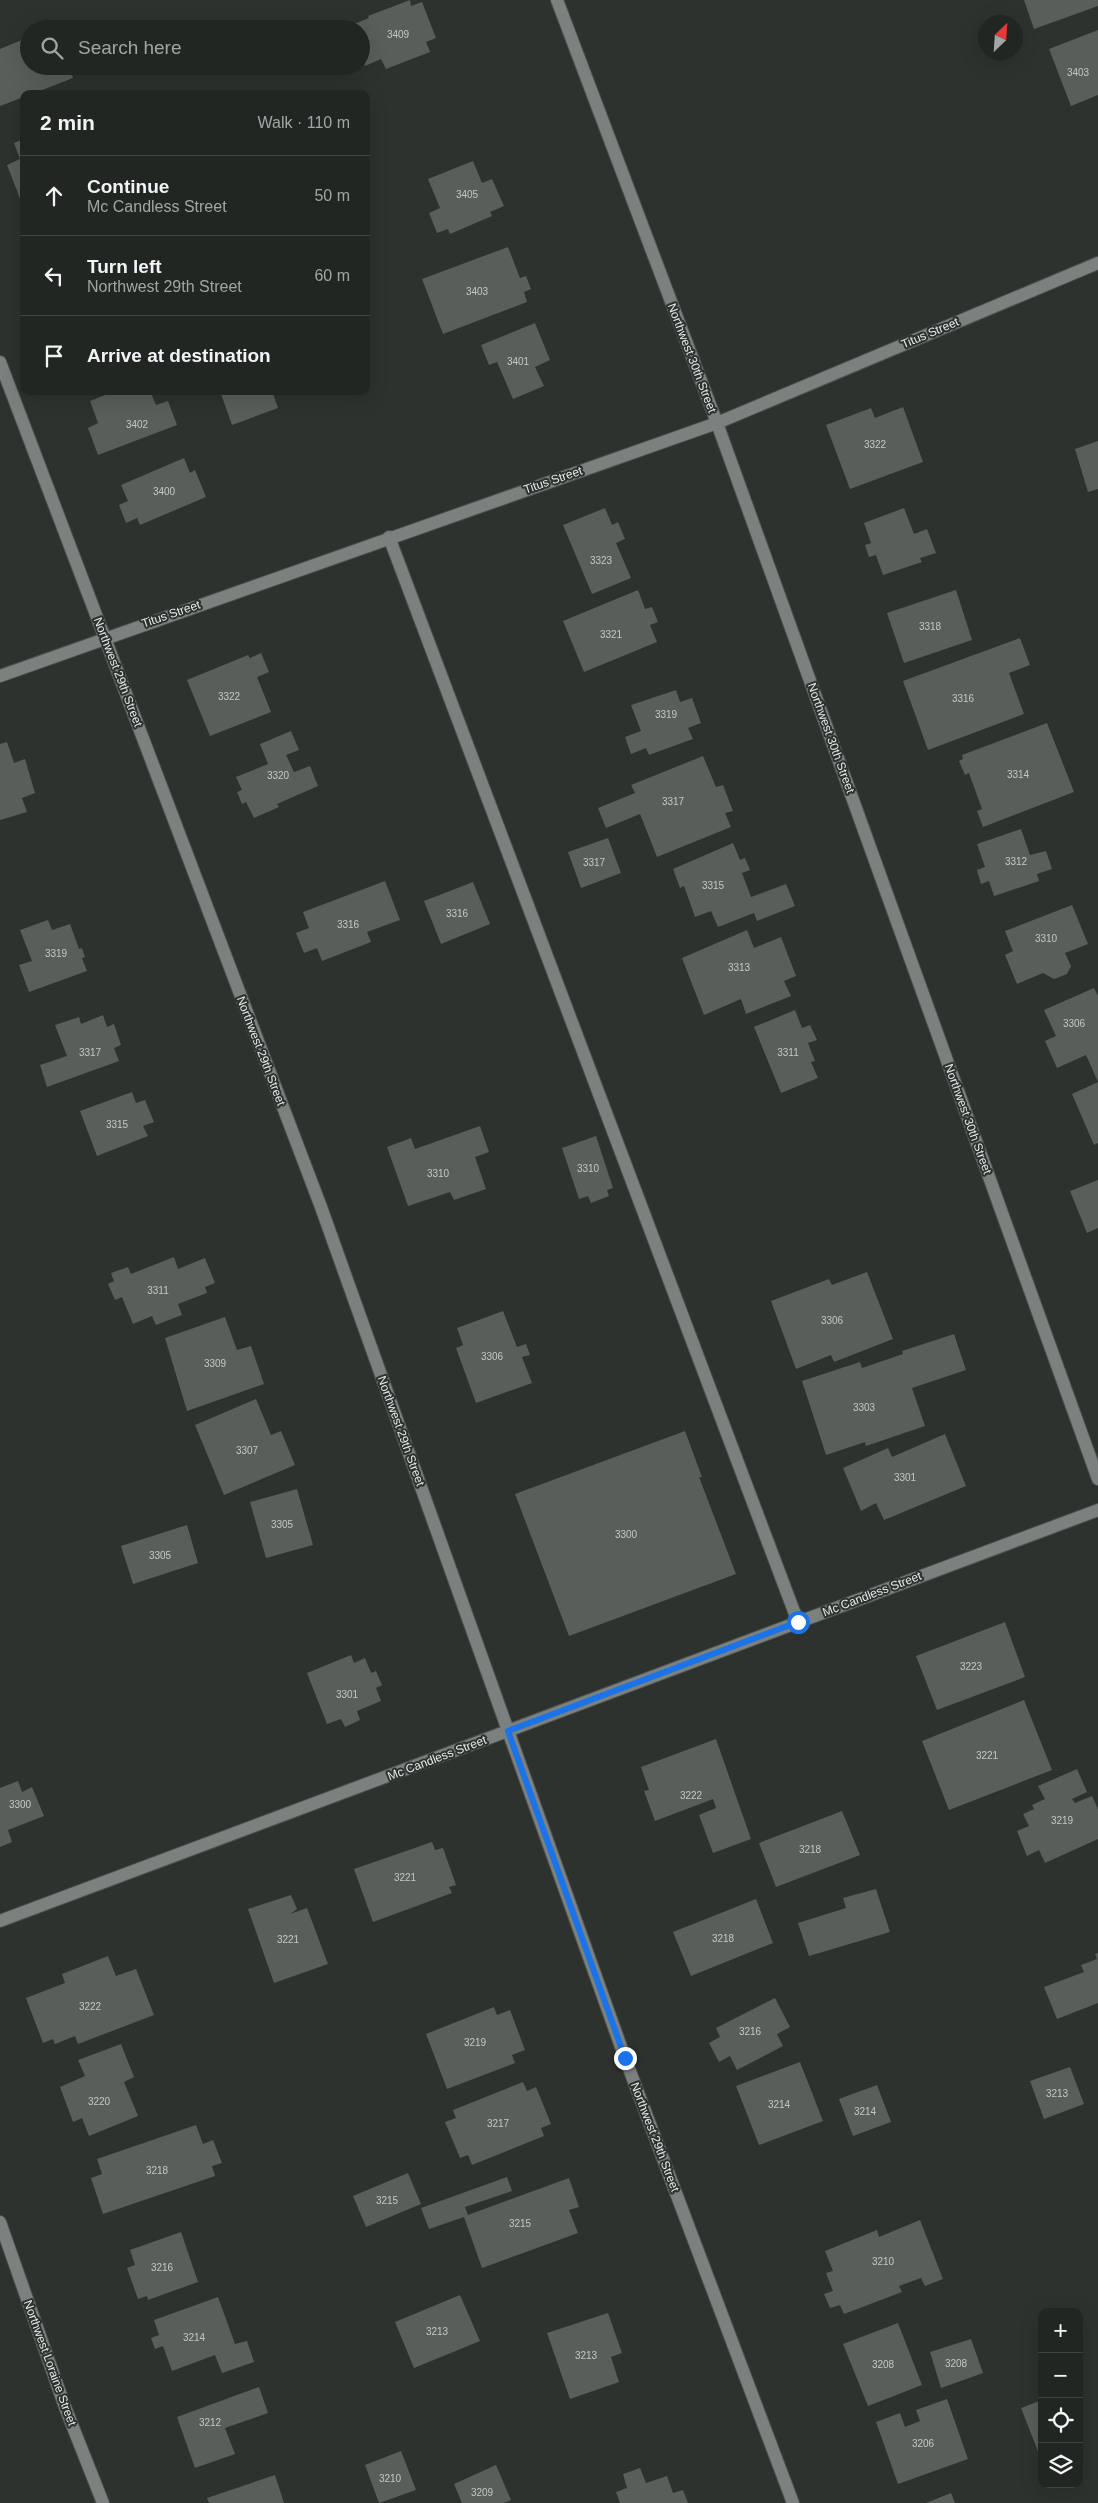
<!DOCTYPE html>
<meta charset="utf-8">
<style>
:root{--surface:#222623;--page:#2e3230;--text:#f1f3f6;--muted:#a2a5a6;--line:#3f4341}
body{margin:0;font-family:Helvetica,sans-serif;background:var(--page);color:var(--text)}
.controls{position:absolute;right:15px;bottom:15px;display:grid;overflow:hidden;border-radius:10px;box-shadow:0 5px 20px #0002}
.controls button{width:45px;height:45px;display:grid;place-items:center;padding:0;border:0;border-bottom:1px solid var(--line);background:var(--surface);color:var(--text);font:25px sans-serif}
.compass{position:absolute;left:978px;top:15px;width:45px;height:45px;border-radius:50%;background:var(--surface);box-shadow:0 5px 20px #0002;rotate:25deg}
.stop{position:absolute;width:15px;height:15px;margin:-11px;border:4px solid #1a73e8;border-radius:50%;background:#fff}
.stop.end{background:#1a73e8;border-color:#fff;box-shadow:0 1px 5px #0008}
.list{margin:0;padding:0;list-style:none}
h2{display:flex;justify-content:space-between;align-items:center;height:65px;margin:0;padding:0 20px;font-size:21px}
h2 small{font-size:16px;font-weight:400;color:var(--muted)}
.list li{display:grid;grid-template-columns:32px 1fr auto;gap:15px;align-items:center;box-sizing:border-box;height:80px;padding:0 20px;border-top:1px solid var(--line)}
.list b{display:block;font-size:19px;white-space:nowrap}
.list p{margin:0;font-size:16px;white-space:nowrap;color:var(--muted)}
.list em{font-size:16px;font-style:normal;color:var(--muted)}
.icon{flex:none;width:28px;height:28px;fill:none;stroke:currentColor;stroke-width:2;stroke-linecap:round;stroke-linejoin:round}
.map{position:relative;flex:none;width:1098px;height:2503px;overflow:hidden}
.search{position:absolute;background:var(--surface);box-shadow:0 5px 20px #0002;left:20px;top:20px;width:350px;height:55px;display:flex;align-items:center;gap:12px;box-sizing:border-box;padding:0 18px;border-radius:28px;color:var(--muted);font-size:19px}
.panel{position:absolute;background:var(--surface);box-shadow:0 5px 20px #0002;left:20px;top:90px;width:350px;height:305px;border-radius:10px}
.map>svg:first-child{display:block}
.building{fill:#595e5b}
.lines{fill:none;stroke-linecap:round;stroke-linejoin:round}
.service-casing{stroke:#4c504e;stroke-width:14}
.minor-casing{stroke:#4c504e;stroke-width:14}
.service{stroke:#7b817e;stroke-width:12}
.minor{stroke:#7b817e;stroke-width:12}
.route{stroke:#1a73e8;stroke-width:6}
.labels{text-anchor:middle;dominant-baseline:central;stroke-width:4;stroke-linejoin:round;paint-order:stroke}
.number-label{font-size:10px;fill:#c4c7c6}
.street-label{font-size:12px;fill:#e7eae9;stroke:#2d322f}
</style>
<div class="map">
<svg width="1098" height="2503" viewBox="0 0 1098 2503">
<rect width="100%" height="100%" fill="#2d322f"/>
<path class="building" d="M 410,0 L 411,6 L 422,2 L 436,38 L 426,42 L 430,52 L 386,69 L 381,59 L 365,66 L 361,58 L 361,29 L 350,29 L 349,26 L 369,18 L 368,16 Z
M 1024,0 L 1098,0 L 1098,6 L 1034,29 Z
M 1098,30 L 1098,95 L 1071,106 L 1049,49 Z
M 29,37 L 29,66 L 69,66 L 73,78 L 32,94 L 24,94 L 24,97 L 0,106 L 0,49 Z
M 24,139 L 24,200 L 21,201 L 7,165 L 20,159 L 14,143 Z
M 473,161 L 482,183 L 492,179 L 504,206 L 490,212 L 492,216 L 450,234 L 448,229 L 437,233 L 429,213 L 440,208 L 428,179 Z
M 508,247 L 520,278 L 526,276 L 531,289 L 524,292 L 527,302 L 443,334 L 422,279 Z
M 535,323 L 550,360 L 535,367 L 544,386 L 513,399 L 497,362 L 489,365 L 481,345 Z
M 115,391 L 150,391 L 156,405 L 168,401 L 177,425 L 98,455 L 88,428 L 98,423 L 90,401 Z
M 220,391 L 272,391 L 278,408 L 232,425 Z
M 903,407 L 923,462 L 850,489 L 826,425 L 871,408 L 875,418 Z
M 1098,441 L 1098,489 L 1088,492 L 1075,449 Z
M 184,458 L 190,473 L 195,470 L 206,497 L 140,525 L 137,518 L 126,523 L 119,505 L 128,501 L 121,485 Z
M 605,508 L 612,525 L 618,522 L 625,539 L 616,543 L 631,578 L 592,594 L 563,525 Z
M 904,508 L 914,534 L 927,529 L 936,553 L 920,558 L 922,562 L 883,575 L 876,555 L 869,557 L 865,545 L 871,543 L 864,523 Z
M 638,590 L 645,609 L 652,607 L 658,622 L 650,625 L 657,642 L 584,672 L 563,621 Z
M 956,590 L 972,640 L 904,663 L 887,613 Z
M 1020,638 L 1030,665 L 1009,673 L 1024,714 L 928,750 L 903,681 Z
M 261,653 L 269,672 L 257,677 L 271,712 L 210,736 L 187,680 L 248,655 L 250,658 Z
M 676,690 L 680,702 L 692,698 L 701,723 L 688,728 L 693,739 L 649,755 L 646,748 L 631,754 L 625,737 L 641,731 L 631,705 Z
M 1047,723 L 1074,792 L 983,827 L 977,811 L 982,809 L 969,773 L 965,775 L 959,761 L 963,759 L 962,755 Z
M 291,731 L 299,750 L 286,755 L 294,772 L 310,766 L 318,786 L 277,804 L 279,807 L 254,818 L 246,802 L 242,804 L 237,792 L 242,790 L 236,777 L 268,764 L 260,744 Z
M 7,742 L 14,763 L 25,759 L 35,793 L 22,798 L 27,812 L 0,820 L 0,744 Z
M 703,756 L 716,787 L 723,785 L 733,811 L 725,813 L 731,827 L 657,857 L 640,814 L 606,828 L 598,808 L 635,793 L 631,785 Z
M 1021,829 L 1030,855 L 1046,851 L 1052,869 L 1037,874 L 1039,881 L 994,896 L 989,881 L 981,884 L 977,870 L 985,867 L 977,844 Z
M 608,838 L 621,873 L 581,888 L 568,852 Z
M 733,843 L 740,860 L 745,858 L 750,870 L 742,873 L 751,897 L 786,884 L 795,906 L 757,921 L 754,913 L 718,927 L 711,911 L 695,917 L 684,886 L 680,888 L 673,869 Z
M 385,881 L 400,920 L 367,932 L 371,942 L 322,961 L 317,948 L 304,953 L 296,933 L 309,928 L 303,912 Z
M 473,882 L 490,924 L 441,944 L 424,901 Z
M 1072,905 L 1088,944 L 1065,953 L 1071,966 L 1067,974 L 1054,979 L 1043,973 L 1017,984 L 1005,955 L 1013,951 L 1005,931 Z
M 48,920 L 52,930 L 70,924 L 79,949 L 82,948 L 85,957 L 82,958 L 87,971 L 29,992 L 19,965 L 32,961 L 20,930 Z
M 747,930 L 754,948 L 781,937 L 796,976 L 784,981 L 791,996 L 746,1014 L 741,999 L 704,1015 L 682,958 Z
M 1094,988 L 1098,996 L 1098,1082 L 1086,1055 L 1057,1068 L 1045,1041 L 1056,1036 L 1044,1010 Z
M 795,1010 L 802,1028 L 810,1025 L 817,1040 L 808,1043 L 815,1061 L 811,1062 L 818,1078 L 781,1093 L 754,1027 Z
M 103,1015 L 107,1027 L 114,1024 L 121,1045 L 114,1048 L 119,1061 L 47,1087 L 40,1065 L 67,1056 L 55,1025 L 79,1017 L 81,1024 Z
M 1098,1082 L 1098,1143 L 1094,1145 L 1072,1094 Z
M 132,1092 L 136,1103 L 145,1100 L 154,1122 L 143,1126 L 148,1136 L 97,1156 L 80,1111 Z
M 480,1126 L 489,1152 L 475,1157 L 486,1189 L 454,1200 L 450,1192 L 408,1206 L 387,1147 L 411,1138 L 415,1149 Z
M 596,1136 L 613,1188 L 607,1190 L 609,1196 L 591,1203 L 588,1196 L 579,1199 L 562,1148 Z
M 1098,1180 L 1098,1228 L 1087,1233 L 1070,1191 Z
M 174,1257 L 178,1269 L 205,1258 L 215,1283 L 205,1287 L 207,1293 L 178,1304 L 182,1315 L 156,1325 L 152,1316 L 133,1324 L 122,1297 L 115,1300 L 108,1284 L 114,1281 L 111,1273 L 128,1267 L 131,1274 Z
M 867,1272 L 893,1339 L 834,1362 L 831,1355 L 796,1369 L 771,1301 L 829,1279 L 832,1285 Z
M 503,1311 L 517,1347 L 526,1344 L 530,1355 L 522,1357 L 532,1383 L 476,1403 L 456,1348 L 463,1345 L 457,1328 Z
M 225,1317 L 237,1350 L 251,1346 L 264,1384 L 187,1411 L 165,1338 Z
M 954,1334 L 966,1370 L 912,1388 L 925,1426 L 866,1446 L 865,1442 L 826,1455 L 802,1381 L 860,1362 L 862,1368 L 903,1354 L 902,1351 Z
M 256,1399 L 271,1435 L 281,1431 L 295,1465 L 224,1495 L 195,1425 Z
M 685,1431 L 702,1477 L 699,1477 L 736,1574 L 569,1636 L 515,1494 Z
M 945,1434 L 966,1486 L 884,1520 L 876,1503 L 861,1511 L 843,1468 L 888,1448 L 892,1457 Z
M 297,1489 L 313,1545 L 266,1558 L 250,1502 Z
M 187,1525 L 198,1563 L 133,1584 L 121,1546 Z
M 1005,1622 L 1025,1677 L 937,1710 L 916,1656 Z
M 351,1655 L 354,1663 L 365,1658 L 371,1673 L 376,1671 L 382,1685 L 376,1688 L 381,1701 L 357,1711 L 360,1720 L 345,1727 L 341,1719 L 327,1724 L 307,1673 Z
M 1024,1700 L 1052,1770 L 949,1810 L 922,1741 Z
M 716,1739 L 751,1839 L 713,1853 L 699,1815 L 716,1808 L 713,1799 L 655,1821 L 644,1791 L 649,1790 L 641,1767 Z
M 1077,1769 L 1087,1792 L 1072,1799 L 1075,1803 L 1092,1796 L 1098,1809 L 1098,1839 L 1045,1863 L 1039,1850 L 1027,1856 L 1017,1831 L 1029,1826 L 1023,1814 L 1034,1809 L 1032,1805 L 1045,1799 L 1038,1786 Z
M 18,1781 L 22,1792 L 32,1787 L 44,1816 L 8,1830 L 12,1842 L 0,1847 L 0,1788 Z
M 842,1811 L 860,1855 L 776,1887 L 759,1843 Z
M 432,1842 L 435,1850 L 443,1848 L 456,1885 L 449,1887 L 452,1893 L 373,1922 L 354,1869 Z
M 876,1889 L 890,1932 L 809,1956 L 798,1923 L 846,1908 L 843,1898 Z
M 291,1895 L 297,1909 L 290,1914 L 307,1908 L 328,1964 L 274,1983 L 248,1909 Z
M 756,1899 L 773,1943 L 691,1976 L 673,1932 Z
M 1098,1953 L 1098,2003 L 1057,2019 L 1044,1987 L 1084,1972 L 1081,1965 L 1097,1959 L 1095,1954 Z
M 108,1956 L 116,1976 L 136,1969 L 154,2015 L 78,2044 L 75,2036 L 55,2044 L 53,2039 L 43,2043 L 26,1998 L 65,1983 L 62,1974 Z
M 775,1998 L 790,2027 L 777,2034 L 783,2046 L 737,2070 L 730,2056 L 719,2062 L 709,2043 L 720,2037 L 716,2028 Z
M 494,2007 L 497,2015 L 510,2010 L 525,2050 L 512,2055 L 515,2063 L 447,2089 L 426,2034 Z
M 121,2044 L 134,2077 L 124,2082 L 138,2116 L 89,2136 L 82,2118 L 73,2122 L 60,2087 L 85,2076 L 78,2060 Z
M 800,2062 L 823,2121 L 759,2145 L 736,2086 Z
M 1070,2067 L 1084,2104 L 1044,2119 L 1030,2081 Z
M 523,2082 L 527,2091 L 536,2087 L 551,2124 L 541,2128 L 544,2136 L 472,2165 L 468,2155 L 460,2158 L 445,2122 L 456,2118 L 453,2110 Z
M 877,2085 L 891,2122 L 853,2136 L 839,2099 Z
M 196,2125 L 203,2144 L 213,2140 L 222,2163 L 212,2166 L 215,2176 L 103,2214 L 91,2178 L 102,2174 L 97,2159 Z
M 408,2173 L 421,2204 L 366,2227 L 353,2196 Z
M 507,2177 L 512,2191 L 465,2207 L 468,2215 L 569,2178 L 579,2207 L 569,2210 L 578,2233 L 482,2268 L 464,2217 L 429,2229 L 421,2208 Z
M 920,2220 L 943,2279 L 925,2286 L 921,2278 L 899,2286 L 902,2292 L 844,2314 L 840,2305 L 830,2308 L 824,2294 L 833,2291 L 826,2273 L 833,2271 L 825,2251 L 877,2230 L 879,2237 Z
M 181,2232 L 198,2282 L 148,2300 L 147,2296 L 138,2299 L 127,2268 L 135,2265 L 130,2250 Z
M 460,2295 L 480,2341 L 414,2368 L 395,2322 Z
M 218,2297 L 235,2344 L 247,2341 L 254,2362 L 222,2373 L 215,2355 L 172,2371 L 163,2346 L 155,2349 L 151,2338 L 159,2335 L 154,2320 Z
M 608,2313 L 622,2353 L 611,2357 L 619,2382 L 570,2399 L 547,2333 Z
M 898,2323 L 922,2385 L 868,2406 L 843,2344 Z
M 971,2339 L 983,2373 L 941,2388 L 930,2352 Z
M 259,2387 L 268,2413 L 225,2428 L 235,2454 L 195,2468 L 177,2417 Z
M 947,2399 L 968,2459 L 898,2484 L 876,2422 L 900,2413 L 905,2427 L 920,2421 L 916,2410 Z
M 1042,2400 L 1042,2453 L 1039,2454 L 1021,2408 Z
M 401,2451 L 416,2490 L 379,2503 L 365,2465 Z
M 496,2465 L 511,2500 L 504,2503 L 462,2503 L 454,2484 Z
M 640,2468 L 646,2483 L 667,2476 L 673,2493 L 683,2490 L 688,2503 L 620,2503 L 616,2492 L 627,2488 L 623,2474 Z
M 275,2475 L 284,2503 L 209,2503 L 207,2498 Z
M 951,2493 L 955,2503 L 926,2503 Z"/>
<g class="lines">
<defs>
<path id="service" d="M 389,537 L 798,1622"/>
<path id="minor" d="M 557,0 L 717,423 L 1098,1479
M 0,362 L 321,1207 L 625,2058 L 793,2503
M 0,676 L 717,423 L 1098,263
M 0,1921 L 1098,1510
M 0,2222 L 65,2407 L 103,2503"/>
</defs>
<use href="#service" class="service-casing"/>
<use href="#minor" class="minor-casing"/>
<use href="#service" class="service"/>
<use href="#minor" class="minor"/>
</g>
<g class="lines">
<path class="route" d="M 625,2058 L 508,1731 L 798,1622"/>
</g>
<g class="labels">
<g class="number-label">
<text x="398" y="34">3409</text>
<text x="1078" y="72">3403</text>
<text x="467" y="194">3405</text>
<text x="477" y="291">3403</text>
<text x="518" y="361">3401</text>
<text x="137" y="424">3402</text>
<text x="875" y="444">3322</text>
<text x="164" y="491">3400</text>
<text x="601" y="560">3323</text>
<text x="930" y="626">3318</text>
<text x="611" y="634">3321</text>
<text x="229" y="696">3322</text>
<text x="963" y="698">3316</text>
<text x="666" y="714">3319</text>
<text x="1018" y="774">3314</text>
<text x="278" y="775">3320</text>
<text x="673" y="801">3317</text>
<text x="1016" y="861">3312</text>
<text x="594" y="862">3317</text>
<text x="713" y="885">3315</text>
<text x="457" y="913">3316</text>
<text x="348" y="924">3316</text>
<text x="1046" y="938">3310</text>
<text x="56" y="953">3319</text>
<text x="739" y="967">3313</text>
<text x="1074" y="1023">3306</text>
<text x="90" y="1052">3317</text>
<text x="788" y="1052">3311</text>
<text x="117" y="1124">3315</text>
<text x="588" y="1168">3310</text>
<text x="438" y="1173">3310</text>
<text x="158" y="1290">3311</text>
<text x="832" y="1320">3306</text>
<text x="492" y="1356">3306</text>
<text x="215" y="1363">3309</text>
<text x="864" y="1407">3303</text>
<text x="247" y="1450">3307</text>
<text x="905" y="1477">3301</text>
<text x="282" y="1524">3305</text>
<text x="626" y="1534">3300</text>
<text x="160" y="1555">3305</text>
<text x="971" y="1666">3223</text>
<text x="347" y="1694">3301</text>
<text x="987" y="1755">3221</text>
<text x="691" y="1795">3222</text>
<text x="20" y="1804">3300</text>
<text x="1062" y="1820">3219</text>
<text x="810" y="1849">3218</text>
<text x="405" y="1877">3221</text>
<text x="723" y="1938">3218</text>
<text x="288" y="1939">3221</text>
<text x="90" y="2006">3222</text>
<text x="750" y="2031">3216</text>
<text x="475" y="2042">3219</text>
<text x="1057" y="2093">3213</text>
<text x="99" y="2101">3220</text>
<text x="779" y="2104">3214</text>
<text x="865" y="2111">3214</text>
<text x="498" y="2123">3217</text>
<text x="157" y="2170">3218</text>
<text x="387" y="2200">3215</text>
<text x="520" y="2223">3215</text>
<text x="883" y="2261">3210</text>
<text x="162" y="2267">3216</text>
<text x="437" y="2331">3213</text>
<text x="194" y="2337">3214</text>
<text x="586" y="2355">3213</text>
<text x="956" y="2363">3208</text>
<text x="883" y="2364">3208</text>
<text x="210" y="2422">3212</text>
<text x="923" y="2443">3206</text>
<text x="390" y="2478">3210</text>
<text x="482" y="2492">3209</text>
</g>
<g class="street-label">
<text transform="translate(930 333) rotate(-23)">Titus Street</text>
<text transform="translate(692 358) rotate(69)">Northwest 30th Street</text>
<text transform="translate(553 480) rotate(-19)">Titus Street</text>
<text transform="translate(171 614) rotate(-19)">Titus Street</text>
<text transform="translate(118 672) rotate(69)">Northwest 29th Street</text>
<text transform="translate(831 738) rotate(70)">Northwest 30th Street</text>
<text transform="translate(261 1051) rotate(69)">Northwest 29th Street</text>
<text transform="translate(968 1119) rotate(70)">Northwest 30th Street</text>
<text transform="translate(401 1431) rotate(70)">Northwest 29th Street</text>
<text transform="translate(872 1594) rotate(-21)">Mc Candless Street</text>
<text transform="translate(437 1758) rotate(-21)">Mc Candless Street</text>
<text transform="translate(655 2137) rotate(69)">Northwest 29th Street</text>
<text transform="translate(50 2363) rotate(70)">Northwest Loraine Street</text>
</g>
</g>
</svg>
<div class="controls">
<button>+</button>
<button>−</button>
<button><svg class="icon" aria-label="locate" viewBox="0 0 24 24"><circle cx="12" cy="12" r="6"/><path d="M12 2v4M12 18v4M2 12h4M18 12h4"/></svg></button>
<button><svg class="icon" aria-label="layers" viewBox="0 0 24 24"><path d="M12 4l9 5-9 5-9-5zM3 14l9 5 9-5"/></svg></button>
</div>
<svg class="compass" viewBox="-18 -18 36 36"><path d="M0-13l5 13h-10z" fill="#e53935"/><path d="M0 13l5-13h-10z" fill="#a2a5a6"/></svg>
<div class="stop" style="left:798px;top:1622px"></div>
<div class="stop end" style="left:625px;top:2058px"></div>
<div class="search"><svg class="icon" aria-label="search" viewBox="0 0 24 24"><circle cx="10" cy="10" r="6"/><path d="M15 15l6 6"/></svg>Search here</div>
<section class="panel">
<h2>2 min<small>Walk · 110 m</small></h2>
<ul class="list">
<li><svg class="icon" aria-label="ahead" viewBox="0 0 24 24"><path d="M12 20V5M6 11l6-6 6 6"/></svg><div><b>Continue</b><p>Mc Candless Street</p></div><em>50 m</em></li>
<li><svg class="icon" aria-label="left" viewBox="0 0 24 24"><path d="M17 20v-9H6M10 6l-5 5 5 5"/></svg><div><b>Turn left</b><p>Northwest 29th Street</p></div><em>60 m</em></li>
<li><svg class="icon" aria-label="arrive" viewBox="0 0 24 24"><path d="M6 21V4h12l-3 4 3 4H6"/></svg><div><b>Arrive at destination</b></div></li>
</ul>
</section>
</div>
